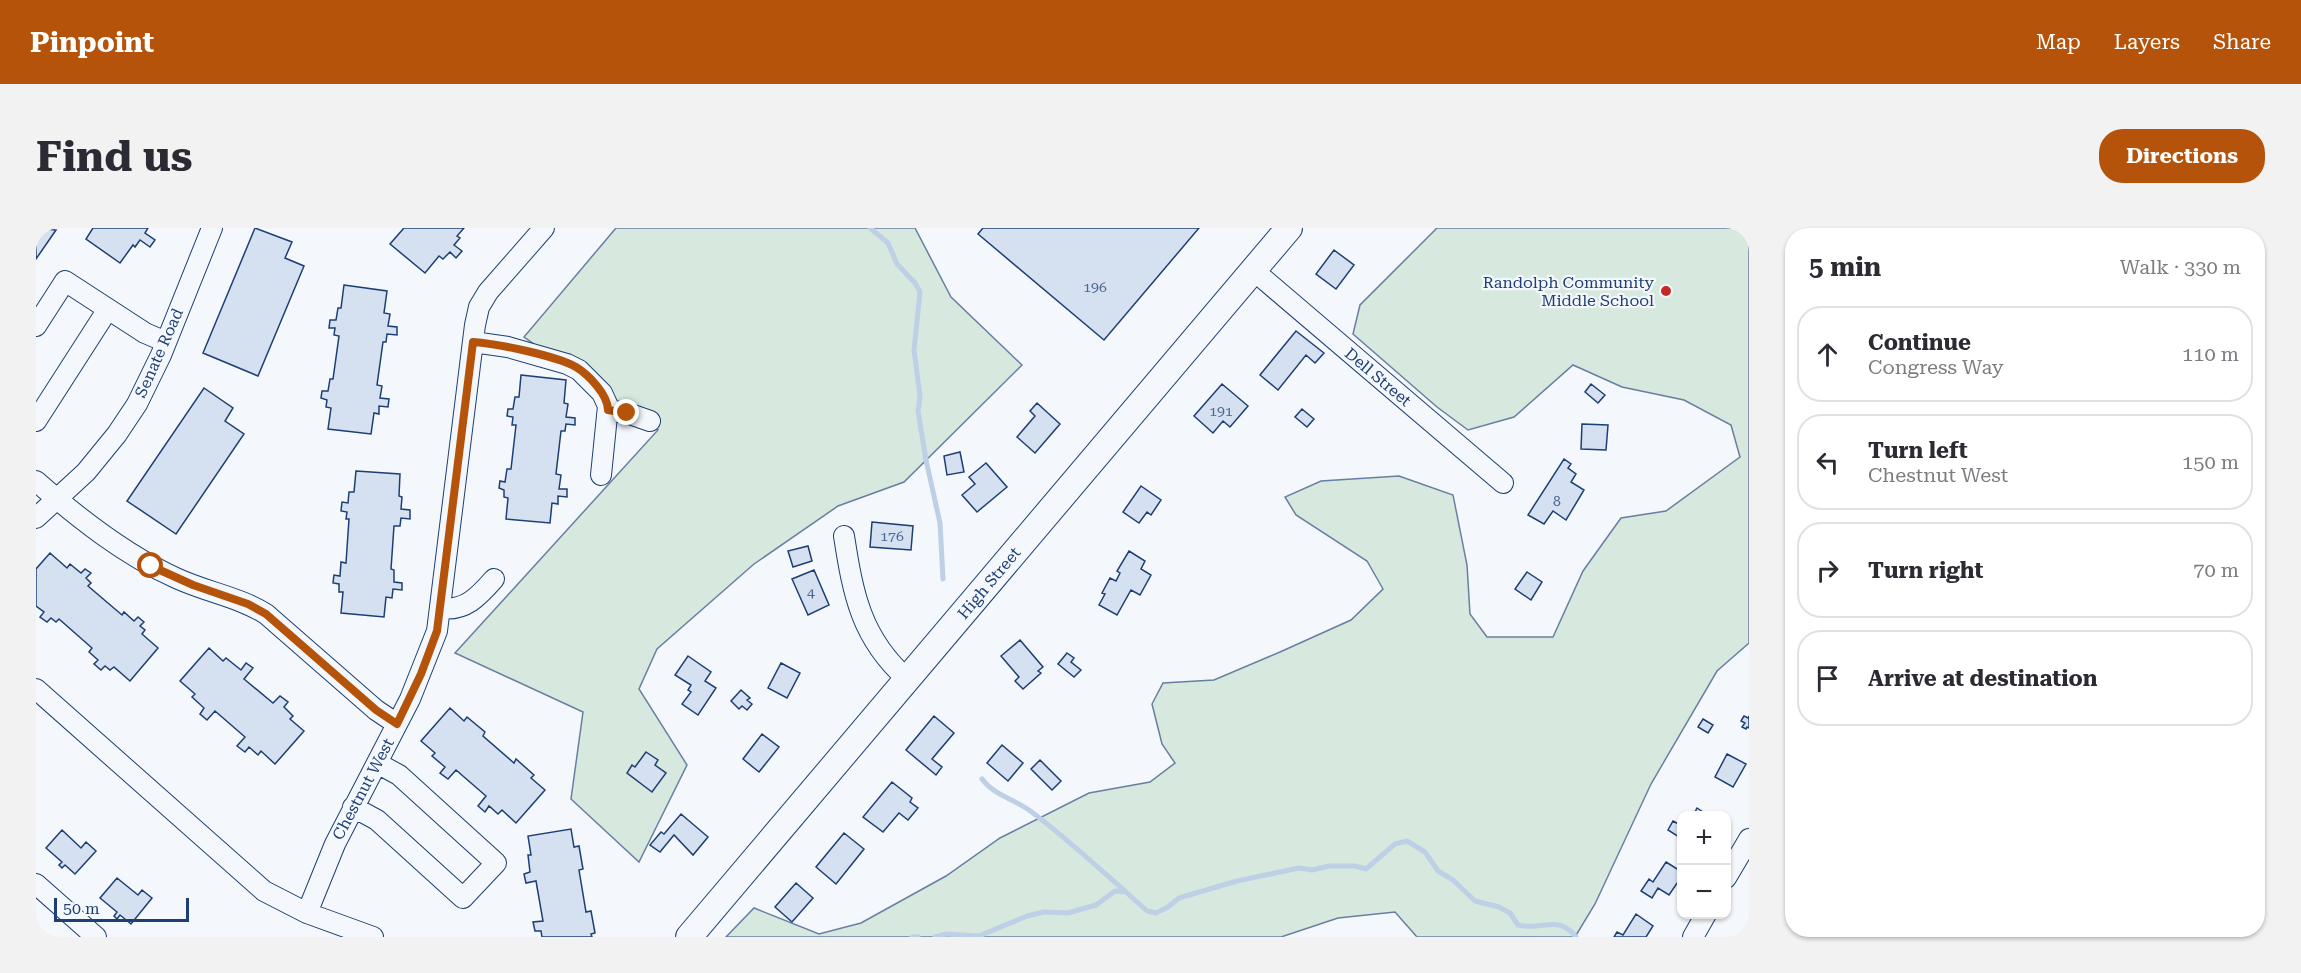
<!DOCTYPE html>
<meta charset="utf-8">
<style>
:root{--surface:#fff;--page:#f2f2f3;--text:#2b2b33;--muted:#7c7c81;--line:#e1e1e2;--accent:#b45309}
body{margin:0;font-family:"Roboto Serif",serif;background:var(--page);color:var(--text)}
.controls{position:absolute;right:18px;bottom:18px;display:grid;overflow:hidden;border-radius:12px;box-shadow:0 2px 4px #0004}
.controls button{width:54px;height:54px;display:grid;place-items:center;padding:0;border:0;border-bottom:2px solid var(--line);background:var(--surface);color:var(--text);font:30px sans-serif}
.scale{position:absolute;left:18px;bottom:15px;width:135px;box-sizing:border-box;padding-left:6px;border:3px solid #1d3f73;border-top:0;font-size:16px;line-height:21px;white-space:nowrap;color:#1d3f73;-webkit-text-stroke:4px #f4f7fb;paint-order:stroke}
.stop{position:absolute;width:18px;height:18px;margin:-14px;border:4px solid #b45309;border-radius:50%;background:#fff}
.stop.end{background:#b45309;border-color:#fff;box-shadow:0 2px 6px #0008}
.list{margin:0;padding:0;list-style:none}
h2{display:flex;justify-content:space-between;align-items:center;height:78px;margin:0;padding:0 24px;font-size:26px}
h2 small{font-size:20px;font-weight:400;color:var(--muted)}
.list li{display:grid;grid-template-columns:39px 1fr auto;gap:18px;align-items:center;box-sizing:border-box;height:96px;margin:0 12px 12px;padding:0 12px;border:2px solid var(--line);border-radius:24px}
.list b{display:block;font-size:22px;white-space:nowrap}
.list p{margin:0;font-size:20px;white-space:nowrap;color:var(--muted)}
.list em{font-size:20px;font-style:normal;color:var(--muted)}
.icon{flex:none;width:33px;height:33px;fill:none;stroke:currentColor;stroke-width:2;stroke-linecap:round;stroke-linejoin:round}
.map{position:relative;flex:none;width:1713px;height:709px;overflow:hidden;border-radius:24px}
header{display:flex;align-items:center;gap:36px;box-sizing:border-box;height:84px;padding:0 30px;background:var(--accent);color:#fff}
header strong{font-size:28px}
nav{display:flex;gap:33px;margin-inline-start:auto;font-size:21px}
.intro{display:flex;align-items:center;justify-content:space-between;box-sizing:border-box;height:144px;padding:0 36px}
h1{margin:0;font-size:42px}
.button{padding:15px 27px;border-radius:24px;background:var(--accent);color:#fff;font-size:21px;font-weight:700}
main{display:flex;gap:36px;padding:0 36px}
aside{flex:1;background:var(--surface);border-radius:24px;box-shadow:0 2px 4px #0004}
.map>svg:first-child{display:block}
.green{fill:#d7e8df;stroke:#687fa3;stroke-width:1.5}
.lines{fill:none;stroke-linecap:round;stroke-linejoin:round}
.stream{stroke:#bed0e5;stroke-width:5}
.building{fill:#d5e0f0;stroke:#1d3f73;stroke-width:1.5}
.minor-casing{stroke:#1d3f73;stroke-width:22}
.major-casing{stroke:#1d3f73;stroke-width:28}
.minor{stroke:#f4f7fb;stroke-width:20}
.major{stroke:#f4f7fb;stroke-width:26}
.route{stroke:#b45309;stroke-width:8}
.poi-dot{fill:#c62828;stroke:#f4f7fb;stroke-width:2}
.labels{text-anchor:middle;dominant-baseline:central;stroke-width:4.5;stroke-linejoin:round;paint-order:stroke}
.number-label{font-size:14px;fill:#4b6792}
.poi-label{font-size:16px;fill:#1d3f73;stroke:#f4f7fb;text-anchor:end}
.street-label{font-size:16px;fill:#1d3f73;stroke:#f4f7fb}
</style>
<header>
<strong>Pinpoint</strong>
<nav><a>Map</a><a>Layers</a><a>Share</a></nav>
</header>
<div class="intro"><h1>Find us</h1><a class="button">Directions</a></div>
<main>
<div class="map">
<svg width="1713" height="709" viewBox="0 0 1713 709">
<rect width="100%" height="100%" fill="#f4f7fb"/>
<path class="green" d="M 580,0 L 879,0 L 915,69 L 986,137 L 868,254 L 802,278 L 718,336 L 621,421 L 603,461 L 651,537 L 603,634 L 535,571 L 547,484 L 419,425 L 622,202 L 488,109 Z
M 1401,0 L 1713,0 L 1713,415 L 1681,443 L 1615,556 L 1559,676 L 1539,709 L 1381,709 L 1359,684 L 1302,690 L 1245,709 L 690,709 L 718,680 L 783,706 L 825,695 L 910,648 L 964,610 L 1053,565 L 1114,554 L 1139,535 L 1126,516 L 1116,476 L 1127,455 L 1178,452 L 1244,424 L 1315,392 L 1347,361 L 1331,333 L 1260,287 L 1249,269 L 1285,253 L 1363,248 L 1417,267 L 1431,337 L 1434,386 L 1451,409 L 1517,409 L 1547,343 L 1585,290 L 1630,283 L 1704,229 L 1695,197 L 1648,172 L 1586,159 L 1537,137 L 1478,189 L 1432,202 L 1401,179 L 1317,106 L 1324,77 Z"/>
<g class="lines">
<path class="stream" d="M 834,0 L 852,15 L 861,36 L 879,55 L 884,64 L 878,122 L 884,168 L 882,183 L 890,232 L 904,295 L 907,351
M 946,551 C 958,567 977,571 993,582 C 1027,607 1058,636 1090,664
M 876,709 L 882,709
M 899,709 L 910,706 L 943,708 L 991,688 L 1008,684 L 1032,685 L 1060,677 L 1079,663 L 1090,664 L 1111,683 L 1120,685 L 1132,679 L 1143,670 L 1201,653 L 1263,640 L 1276,642 L 1293,638 L 1319,638 L 1330,641 L 1359,616 L 1371,613 L 1389,624 L 1402,643 L 1417,652 L 1439,673 L 1463,679 L 1474,685 L 1482,697 C 1508,703 1522,686 1540,709"/>
</g>
<path class="building" d="M 0,0 L 20,2 L 0,31 Z
M 57,0 L 112,0 L 109,5 L 119,12 L 114,19 L 104,12 L 99,19 L 97,17 L 84,35 L 50,11 Z
M 219,0 L 256,14 L 249,30 L 268,38 L 222,148 L 167,125 Z
M 368,0 L 428,0 L 421,8 L 424,10 L 418,17 L 426,23 L 420,30 L 414,24 L 407,31 L 403,28 L 389,45 L 354,16 Z
M 947,0 L 1163,0 L 1068,112 L 942,6 Z
M 1298,22 L 1318,37 L 1300,61 L 1280,46 Z
M 308,57 L 351,63 L 348,85 L 354,86 L 352,98 L 361,99 L 361,107 L 351,106 L 350,114 L 347,114 L 341,157 L 346,158 L 344,170 L 353,171 L 352,179 L 343,178 L 343,186 L 338,185 L 335,206 L 292,201 L 295,180 L 290,179 L 291,172 L 285,170 L 286,163 L 292,163 L 294,151 L 297,151 L 303,108 L 298,107 L 299,100 L 293,100 L 294,92 L 300,92 L 302,80 L 305,80 Z
M 1260,103 L 1288,125 L 1279,135 L 1270,127 L 1242,162 L 1224,147 Z
M 485,147 L 530,152 L 528,175 L 532,176 L 530,189 L 539,190 L 539,197 L 530,196 L 529,203 L 525,203 L 520,246 L 525,247 L 523,261 L 531,261 L 531,269 L 522,268 L 522,276 L 516,275 L 514,295 L 470,291 L 472,270 L 468,269 L 468,262 L 463,260 L 464,253 L 469,254 L 471,241 L 475,241 L 480,197 L 476,197 L 477,189 L 471,188 L 472,181 L 477,181 L 479,169 L 483,169 Z
M 1186,156 L 1212,178 L 1194,199 L 1187,193 L 1177,205 L 1158,188 Z
M 1555,156 L 1569,167 L 1562,175 L 1549,164 Z
M 168,160 L 197,180 L 189,193 L 208,206 L 140,306 L 91,273 Z
M 1001,175 L 1024,196 L 999,225 L 981,209 L 999,188 L 994,183 Z
M 1266,181 L 1278,191 L 1271,199 L 1259,189 Z
M 1546,196 L 1572,197 L 1570,222 L 1545,221 Z
M 924,224 L 928,244 L 911,247 L 908,228 Z
M 1528,231 L 1535,236 L 1532,240 L 1540,246 L 1535,254 L 1548,262 L 1530,292 L 1517,283 L 1508,296 L 1492,287 Z
M 950,235 L 971,259 L 941,284 L 926,267 L 939,256 L 933,249 Z
M 320,243 L 364,246 L 363,268 L 366,269 L 365,281 L 374,282 L 374,291 L 365,290 L 364,298 L 358,298 L 355,341 L 358,342 L 358,354 L 366,355 L 366,362 L 357,361 L 356,370 L 350,369 L 348,389 L 305,385 L 307,364 L 303,364 L 303,356 L 297,355 L 298,347 L 304,348 L 305,334 L 310,335 L 313,291 L 310,291 L 311,284 L 305,283 L 306,274 L 312,275 L 313,264 L 318,264 Z
M 1105,258 L 1125,272 L 1115,287 L 1111,284 L 1103,295 L 1087,284 Z
M 836,294 L 877,298 L 875,322 L 834,319 Z
M 772,318 L 776,333 L 757,339 L 752,323 Z
M 1093,323 L 1109,333 L 1105,341 L 1115,347 L 1104,367 L 1095,362 L 1081,387 L 1063,377 L 1069,366 L 1066,365 L 1074,350 L 1080,353 L 1084,345 L 1081,343 Z
M 14,325 L 31,340 L 34,336 L 45,345 L 49,341 L 55,345 L 50,350 L 55,355 L 52,358 L 86,387 L 88,384 L 98,393 L 102,389 L 108,394 L 104,398 L 109,402 L 106,406 L 122,420 L 94,453 L 78,439 L 74,442 L 69,438 L 65,442 L 58,436 L 62,432 L 53,424 L 56,420 L 23,391 L 20,394 L 15,390 L 11,394 L 4,389 L 8,384 L 0,378 L 0,341 Z
M 778,342 L 793,377 L 772,387 L 756,351 Z
M 1491,344 L 1506,354 L 1495,372 L 1479,361 Z
M 984,412 L 1007,439 L 1002,443 L 1005,445 L 987,461 L 979,453 L 983,449 L 965,428 Z
M 173,420 L 187,433 L 190,430 L 205,442 L 210,435 L 217,440 L 208,451 L 237,475 L 244,468 L 252,474 L 248,479 L 257,488 L 254,491 L 268,503 L 239,536 L 225,523 L 222,527 L 213,519 L 209,524 L 201,518 L 209,509 L 179,483 L 171,492 L 164,486 L 168,480 L 156,469 L 159,466 L 144,453 Z
M 1031,425 L 1038,430 L 1035,434 L 1045,442 L 1038,449 L 1022,436 Z
M 652,428 L 675,444 L 669,453 L 680,460 L 662,487 L 646,476 L 655,464 L 652,462 L 655,457 L 639,447 Z
M 745,435 L 764,445 L 751,470 L 732,460 Z
M 705,462 L 714,470 L 711,472 L 716,476 L 711,482 L 706,478 L 703,481 L 695,473 Z
M 414,480 L 428,493 L 431,489 L 449,504 L 447,508 L 478,535 L 480,531 L 498,547 L 495,550 L 509,562 L 480,595 L 466,582 L 462,586 L 453,578 L 449,584 L 442,578 L 450,568 L 420,542 L 412,551 L 404,545 L 409,539 L 396,528 L 399,525 L 385,513 Z
M 898,488 L 918,505 L 896,531 L 906,539 L 900,547 L 870,522 Z
M 1708,488 L 1712,490 L 1713,488 L 1713,500 L 1711,499 L 1710,501 L 1706,499 L 1709,495 L 1705,493 Z
M 1667,491 L 1677,497 L 1672,505 L 1662,499 Z
M 726,506 L 743,519 L 723,544 L 707,531 Z
M 966,517 L 987,535 L 972,553 L 951,535 Z
M 610,524 L 622,532 L 619,537 L 630,545 L 616,564 L 591,545 L 596,537 L 599,539 Z
M 1691,526 L 1710,536 L 1697,559 L 1679,549 Z
M 1004,532 L 1025,553 L 1016,562 L 995,541 Z
M 856,554 L 876,570 L 874,574 L 882,580 L 872,592 L 863,585 L 847,604 L 827,589 Z
M 1661,580 L 1673,588 L 1657,588 Z
M 645,586 L 672,609 L 657,627 L 638,607 L 624,624 L 614,617 L 625,604 L 628,606 Z
M 1637,593 L 1646,598 L 1646,611 L 1632,602 Z
M 535,601 L 538,619 L 543,618 L 547,641 L 543,642 L 550,684 L 555,683 L 559,705 L 555,706 L 556,709 L 506,709 L 505,703 L 499,703 L 497,694 L 507,693 L 500,653 L 490,655 L 488,646 L 494,644 L 492,627 L 495,627 L 492,608 Z
M 26,602 L 45,620 L 50,614 L 60,623 L 39,646 L 29,637 L 26,640 L 23,637 L 26,634 L 10,620 Z
M 808,605 L 828,621 L 800,656 L 780,639 Z
M 1630,634 L 1646,644 L 1646,648 L 1633,667 L 1622,660 L 1616,670 L 1605,663 L 1613,651 L 1617,654 Z
M 81,650 L 102,667 L 106,662 L 116,670 L 95,696 L 84,687 L 81,691 L 78,688 L 81,684 L 64,670 Z
M 760,655 L 777,670 L 756,694 L 739,679 Z
M 1600,686 L 1617,698 L 1610,709 L 1578,709 L 1581,704 L 1587,707 Z"/>
<g class="lines">
<defs>
<path id="minor" d="M 1217,42 L 1467,255
M 0,98 L 29,53 L 109,105 L 130,114
M 437,114 L 472,119 L 531,136 L 543,142 L 566,165 L 572,178 L 565,247
M 572,182 L 591,185 L 614,193
M 0,193 L 72,81
M 0,253 C 42,290 89,327 140,350 C 170,364 203,369 230,386 L 340,482 L 361,496
M 0,290 L 50,244 L 81,206 L 101,176 L 125,127 L 176,0
M 808,308 C 817,366 825,410 871,451
M 404,380 C 429,384 443,368 458,351
M 0,461 L 228,663 L 271,685 L 337,709
M 317,579 L 341,592 L 427,670 L 460,635 L 363,547 L 341,535
M 1690,650 L 1713,611
M 0,656 L 60,709
M 271,685 L 299,616 L 374,471 L 401,403 L 439,97 L 443,79 L 452,64 L 508,0
M 1657,709 L 1670,686"/>
<path id="major" d="M 653,709 L 1253,0"/>
</defs>
<use href="#minor" class="minor-casing"/>
<use href="#major" class="major-casing"/>
<use href="#minor" class="minor"/>
<use href="#major" class="major"/>
</g>
<g class="lines">
<path class="route" d="M 115,338 L 157,357 L 212,376 L 230,386 L 340,482 L 361,496 L 385,446 L 401,403 L 437,114 C 462,116 518,127 540,139 C 553,147 572,167 572,182 L 591,185"/>
</g>
<circle class="poi-dot" cx="1630" cy="63" r="6"/>
<g class="labels">
<g class="number-label">
<text x="1059" y="59">196</text>
<text x="1185" y="183">191</text>
<text x="1521" y="273">8</text>
<text x="856" y="308">176</text>
<text x="775" y="364">4</text>
</g>
<g class="poi-label">
<text x="1618" y="54">Randolph Community<tspan x="1618" dy="18">Middle School</tspan></text>
</g>
<g class="street-label">
<text transform="translate(123 125) rotate(-66)">Senate Road</text>
<text transform="translate(1342 149) rotate(40)">Dell Street</text>
<text transform="translate(953 355) rotate(-50)">High Street</text>
<text transform="translate(327 561) rotate(-62)">Chestnut West</text>
</g>
</g>
</svg>
<div class="controls">
<button>+</button>
<button>−</button>
</div>
<div class="scale">50 m</div>
<div class="stop" style="left:115px;top:338px"></div>
<div class="stop end" style="left:591px;top:185px"></div>
</div>
<aside>
<h2>5 min<small>Walk · 330 m</small></h2>
<ul class="list">
<li><svg class="icon" aria-label="ahead" viewBox="0 0 24 24"><path d="M12 20V5M6 11l6-6 6 6"/></svg><div><b>Continue</b><p>Congress Way</p></div><em>110 m</em></li>
<li><svg class="icon" aria-label="left" viewBox="0 0 24 24"><path d="M17 20v-9H6M10 6l-5 5 5 5"/></svg><div><b>Turn left</b><p>Chestnut West</p></div><em>150 m</em></li>
<li><svg class="icon" aria-label="right" viewBox="0 0 24 24"><path d="M7 20v-9h11M14 6l5 5-5 5"/></svg><div><b>Turn right</b></div><em>70 m</em></li>
<li><svg class="icon" aria-label="arrive" viewBox="0 0 24 24"><path d="M6 21V4h12l-3 4 3 4H6"/></svg><div><b>Arrive at destination</b></div></li>
</ul>
</aside>
</main>
